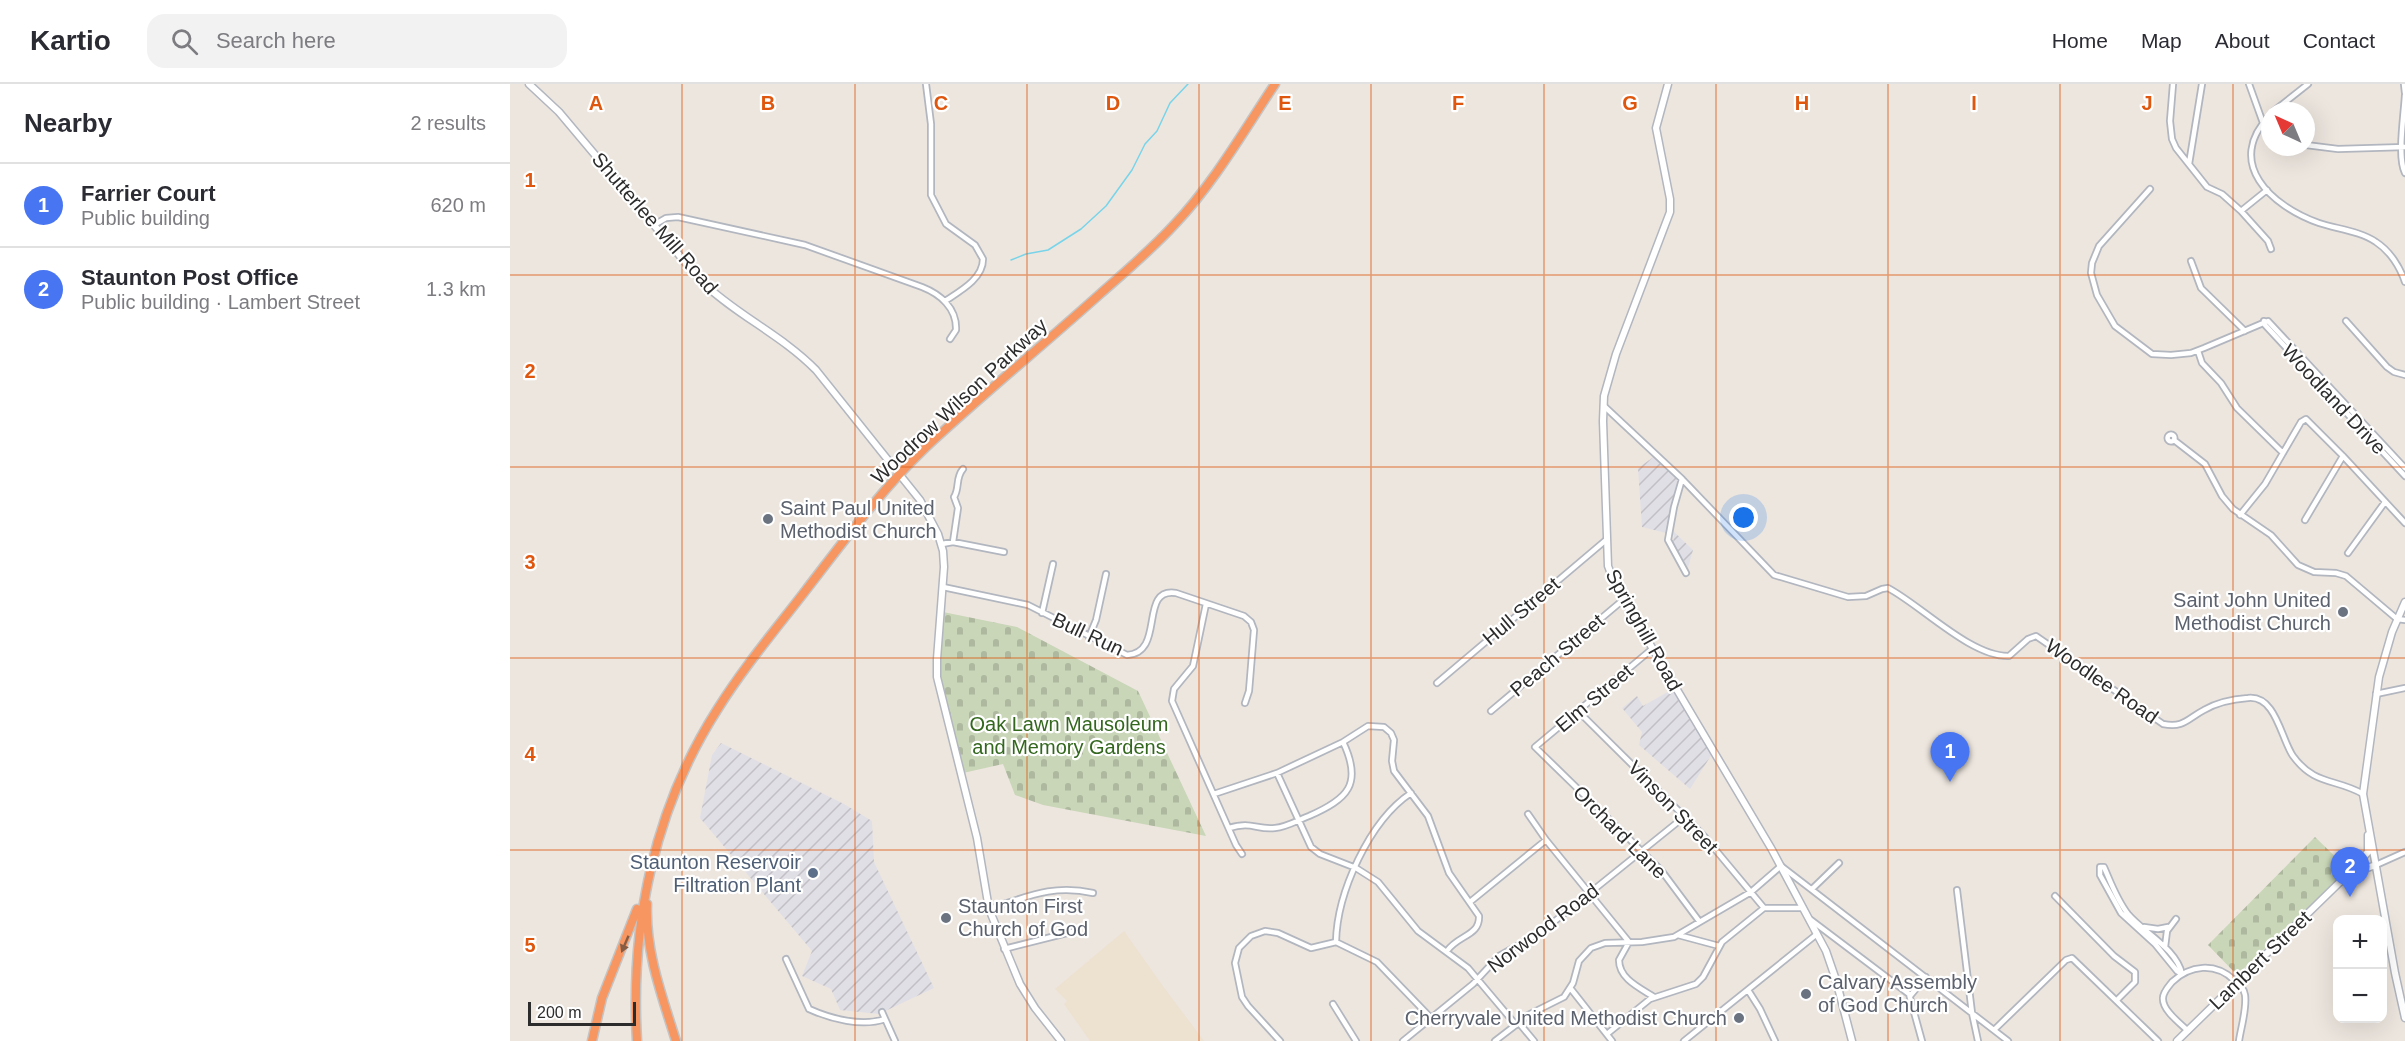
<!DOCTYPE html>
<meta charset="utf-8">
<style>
:root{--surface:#fff;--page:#f2f2f3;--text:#2b2b33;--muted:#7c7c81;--line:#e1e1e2;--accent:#4875f1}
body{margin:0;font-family:Helvetica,sans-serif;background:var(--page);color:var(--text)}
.controls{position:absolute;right:18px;bottom:18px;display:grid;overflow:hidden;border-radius:12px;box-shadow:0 6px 24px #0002}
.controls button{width:54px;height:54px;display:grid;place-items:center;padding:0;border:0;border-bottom:2px solid var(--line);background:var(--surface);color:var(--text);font:30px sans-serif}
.compass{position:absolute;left:1751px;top:18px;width:54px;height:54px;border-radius:50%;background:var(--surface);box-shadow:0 6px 24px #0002;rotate:316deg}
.scale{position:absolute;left:18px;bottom:15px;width:108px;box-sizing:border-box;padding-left:6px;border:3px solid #2c2c2c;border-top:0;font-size:16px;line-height:21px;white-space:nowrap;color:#2c2c2c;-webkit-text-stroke:4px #fff;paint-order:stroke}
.you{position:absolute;left:1234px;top:434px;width:21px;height:21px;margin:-15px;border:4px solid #fff;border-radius:50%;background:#1a73e8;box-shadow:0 0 0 9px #1a73e833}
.badge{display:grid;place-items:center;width:39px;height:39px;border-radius:50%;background:var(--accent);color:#fff;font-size:20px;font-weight:700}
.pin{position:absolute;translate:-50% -50px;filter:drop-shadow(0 2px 3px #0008)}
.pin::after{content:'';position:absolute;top:32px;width:21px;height:18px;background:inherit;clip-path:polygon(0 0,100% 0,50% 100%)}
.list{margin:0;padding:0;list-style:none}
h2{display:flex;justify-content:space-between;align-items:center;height:78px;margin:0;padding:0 24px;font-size:26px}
h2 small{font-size:20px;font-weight:400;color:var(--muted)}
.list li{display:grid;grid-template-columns:39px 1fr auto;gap:18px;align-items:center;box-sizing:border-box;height:84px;padding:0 24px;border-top:2px solid var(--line)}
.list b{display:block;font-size:22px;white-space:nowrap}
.list p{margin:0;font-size:20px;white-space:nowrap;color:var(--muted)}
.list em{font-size:20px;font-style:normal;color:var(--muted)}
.icon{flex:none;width:33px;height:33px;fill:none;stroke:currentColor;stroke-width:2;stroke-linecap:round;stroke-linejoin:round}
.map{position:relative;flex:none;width:1895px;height:957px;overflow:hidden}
header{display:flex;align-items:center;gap:36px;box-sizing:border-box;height:84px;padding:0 30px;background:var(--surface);border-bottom:2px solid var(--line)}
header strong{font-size:28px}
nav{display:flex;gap:33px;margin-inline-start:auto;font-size:21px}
.search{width:420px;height:54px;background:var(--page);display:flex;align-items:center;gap:15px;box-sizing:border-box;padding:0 21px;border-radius:18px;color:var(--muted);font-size:22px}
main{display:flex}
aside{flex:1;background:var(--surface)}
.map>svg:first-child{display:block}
.industrial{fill:url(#industrial-furrows)}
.education{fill:#ede1d0}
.cemetery{fill:url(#cemetery-stones)}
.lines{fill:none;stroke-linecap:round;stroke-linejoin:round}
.stream{stroke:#78d4e9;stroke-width:1.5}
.street-casing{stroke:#b2b6bf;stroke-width:8}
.secondary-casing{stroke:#b2b6bf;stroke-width:9}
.highway-casing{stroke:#c4c4c4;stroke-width:11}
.street{stroke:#fff;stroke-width:4.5}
.secondary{stroke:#fff;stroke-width:6}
.highway{stroke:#f79661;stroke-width:8}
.oneway{fill:#875c44}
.grid{fill:none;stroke:#df570e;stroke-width:1.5;stroke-opacity:0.55}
.worship-dot{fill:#6b7280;stroke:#fff;stroke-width:2}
.service-dot{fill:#5c6f8a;stroke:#fff;stroke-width:2}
.labels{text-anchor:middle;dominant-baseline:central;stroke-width:4.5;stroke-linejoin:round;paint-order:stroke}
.street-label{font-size:20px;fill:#2c2c2c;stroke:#fff}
.worship-label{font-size:20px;fill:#5b616d;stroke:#fff;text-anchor:start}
.park-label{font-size:20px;fill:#33671e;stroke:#fff}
.service-label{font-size:20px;fill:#4e5e75;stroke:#fff;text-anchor:end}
.grid-label{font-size:20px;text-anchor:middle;font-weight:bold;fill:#df570e;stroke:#fff;stroke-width:4.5;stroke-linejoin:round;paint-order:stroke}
</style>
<header>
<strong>Kartio</strong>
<div class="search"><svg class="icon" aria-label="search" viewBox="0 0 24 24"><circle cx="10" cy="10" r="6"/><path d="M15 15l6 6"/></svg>Search here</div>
<nav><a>Home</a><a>Map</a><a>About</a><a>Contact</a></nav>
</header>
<main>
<aside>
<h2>Nearby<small>2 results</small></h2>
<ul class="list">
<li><span class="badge">1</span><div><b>Farrier Court</b><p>Public building</p></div><em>620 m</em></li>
<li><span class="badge">2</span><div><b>Staunton Post Office</b><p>Public building · Lambert Street</p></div><em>1.3 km</em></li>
</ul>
</aside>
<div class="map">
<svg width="1895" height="957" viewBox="0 0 1895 957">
<defs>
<pattern id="industrial-furrows" width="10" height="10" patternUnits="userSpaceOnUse" patternTransform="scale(1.5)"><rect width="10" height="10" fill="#e1dfe6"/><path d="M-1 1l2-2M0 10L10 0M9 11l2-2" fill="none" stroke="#c1c0c5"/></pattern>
<pattern id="cemetery-stones" width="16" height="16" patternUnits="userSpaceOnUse" patternTransform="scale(1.5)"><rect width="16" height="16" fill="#c9d6b7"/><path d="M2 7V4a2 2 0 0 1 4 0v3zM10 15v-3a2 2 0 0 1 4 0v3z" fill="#adb89e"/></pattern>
</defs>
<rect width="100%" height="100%" fill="#ede6df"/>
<path class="industrial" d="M 1145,372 L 1168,393 L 1158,442 L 1183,466 L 1178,484 L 1163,459 L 1164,451 L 1132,443 L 1128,384 Z
M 1163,605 L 1202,670 L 1180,705 L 1129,661 L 1132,648 L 1112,624 L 1127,612 L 1133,622 Z
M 211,659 L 334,720 L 362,737 L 364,778 L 424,904 L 369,930 L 330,926 L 321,905 L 292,892 L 302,867 L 190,734 L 202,671 Z"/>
<path class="education" d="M 614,847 L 655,905 L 694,957 L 580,957 L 554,920 L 557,917 L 545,905 Z"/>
<path class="cemetery" d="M 433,528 L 507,543 L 628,607 L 696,752 L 533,721 L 505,711 L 493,680 L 453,689 L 429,590 Z
M 1805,753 L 1838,785 L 1727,891 L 1698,861 Z"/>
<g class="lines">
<path class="stream" d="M 501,176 L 516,170 L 538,166 L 571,145 L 596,122 L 622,86 L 635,60 L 647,47 L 660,19 L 678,0"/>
<defs>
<path id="street" d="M 416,0 L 421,40 L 421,111 L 436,140 L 465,161 L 473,175 C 473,195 450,207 435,217
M 1663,0 L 1660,37 L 1662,55 L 1666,64 L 1697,103 L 1712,110 L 1731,127
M 1739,0 L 1753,39 L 1760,40
M 1894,0 L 1895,9
M 1895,11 C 1894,31 1887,73 1895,89
M 1764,27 L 1798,0
M 1760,31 C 1714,79 1761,122 1809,139 C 1827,145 1850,147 1866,158 C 1880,167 1890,183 1895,198
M 1796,61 L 1828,65 L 1895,63
M 1679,80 L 1692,0
M 1640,105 L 1589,162 L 1582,179 L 1581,189 L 1587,211 L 1605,242 L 1642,270 L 1661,271 L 1681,269 L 1694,264 L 1758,237 L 1895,384
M 1757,106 L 1731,127 L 1758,157 L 1761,165
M 144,141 L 156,134 L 168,133 L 295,161 L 412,203 C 430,210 447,224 446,246 L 440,255
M 1681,177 L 1691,204 L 1735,247
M 1754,237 L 1755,241 L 1895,392
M 1836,237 L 1877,283 L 1884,288 L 1895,291
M 1688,267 L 1692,279 L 1711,299 L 1727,324 L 1773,369
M 1094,322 L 1172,395 L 1264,491 L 1338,513 L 1356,512 L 1372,505 L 1378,504 C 1412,522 1461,573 1499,572 L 1518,555 L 1526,552 L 1653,640 C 1674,644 1677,635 1694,626 C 1706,619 1724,615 1738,614 C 1766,611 1771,655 1783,672 C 1805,702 1825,694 1853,710
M1657.5 354a3.5 3.5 0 1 1 7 0a3.5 3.5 0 1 1-7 0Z
M 1664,356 L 1695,380 L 1712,412 L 1723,425 L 1761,451 L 1788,481 L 1804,488 L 1826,489 L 1836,492 L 1887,535 L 1895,536
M 1172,395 L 1164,423 L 1158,456 L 1176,489
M 1730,431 L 1755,400 L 1791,338 L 1796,335 L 1833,372 L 1895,439
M 1795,436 L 1833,372
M 443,458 L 448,424 L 444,413 C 450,404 445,394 453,385
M 432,460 L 443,458 L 494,468
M 1838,469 L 1875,418
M 433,503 L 518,521 L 617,571 C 656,569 628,503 666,509 L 734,532 L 741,538 L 744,546 L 739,607 L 735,619
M 696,520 L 683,582 L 664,605 L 662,617 L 726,761 L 732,770
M 532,529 L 543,480
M 579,553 L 586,536 L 596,490
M 1142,565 L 1025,663 L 1151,786 L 1189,837
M 927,599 L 1096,456
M 1866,610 L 1895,604
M 981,627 L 1113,516
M 1068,627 L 1194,752 L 1254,824
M 767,689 L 801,763 L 810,770 L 846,784 L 868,798 L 908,847 L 958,884 L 1006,941
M 704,710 L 767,689 L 833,658 L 858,642 L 874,643 L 881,649 L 884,656 L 882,677 L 884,687 L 918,732 L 939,789 L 969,832 C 970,852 948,851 937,867
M 1018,730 L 1036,756 L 1119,858 L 1109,876 C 1109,895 1130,904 1144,913
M 719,744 C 742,737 746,746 765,744 C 777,743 788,736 799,732 C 838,715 853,700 833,658
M 1866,781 L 1895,768
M 1590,783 L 1594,783 C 1601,799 1607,816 1618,830 C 1634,849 1666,864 1672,890 L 1667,887 L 1645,860 L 1611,829 L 1590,791 Z
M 1302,805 L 1329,779
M 1447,806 L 1462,929 L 1468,957
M 1545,812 L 1604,872 L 1625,888 L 1625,898 L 1607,916
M 960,818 L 1036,756
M 479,825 C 517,813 542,800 583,809
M 1301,836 L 1399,910 L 1412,957
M 1634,843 L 1648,845 L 1658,843
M 1168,851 L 1209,862
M 826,858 C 827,809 859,737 901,709
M 826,858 L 867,878 L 921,934
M 1655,863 L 1657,847 L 1666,835
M 494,865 L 561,848
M 276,875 L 299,925 C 321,935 352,943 375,935
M 1061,905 L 1102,957
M 1238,906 L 1250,925 L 1265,957
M 1400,912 L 1416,893
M 823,920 L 846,957
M 372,928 L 385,957
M 1009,939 L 1024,957
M 1484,946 L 1556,876 L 1562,874 L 1648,957
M 1678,947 C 1670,939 1652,926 1653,914 C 1653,908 1658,903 1662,898 C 1680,881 1705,878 1724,896 C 1729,900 1734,904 1735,911 C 1737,925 1731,943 1729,957
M 1097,950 L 1140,915 L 1186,900 L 1193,893 L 1212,858 L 1254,824 L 1293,824
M 770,957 L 738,922 L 732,913 L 725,879 L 729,864 L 741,852 L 755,847 L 768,849 L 801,864 L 826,858
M 893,957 L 963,900 L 989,872 L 1030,849 L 1174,733
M 985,957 L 1020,930 L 1054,913 L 1063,899 L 1069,877 L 1081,864 L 1095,859 L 1132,858 L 1164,853 L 1241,808 L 1271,782 L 1498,957
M 1174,957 L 1307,850"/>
<path id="secondary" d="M 19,0 L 49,28 L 191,197 C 226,231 272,251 306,286 L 410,416 L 428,450 L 433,467 L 434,483 L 427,575 L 427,593 L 467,754 L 479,825 L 510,900 L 525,924 L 551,957
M 1158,0 L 1146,44 L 1160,115 L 1160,128 L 1106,270 L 1094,312 L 1093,337 L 1098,482 L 1106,503 L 1261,764 L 1316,867 L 1326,896 L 1342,957
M 1895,518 L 1882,548 L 1869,593 L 1853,710 L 1885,889 L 1895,934
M 1840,788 L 1858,768 L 1858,751
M 1667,957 L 1833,795 L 1845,788 L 1866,781"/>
<path id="highway" d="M 137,820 C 135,867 152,912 166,957
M 82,957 L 92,914 L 127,825
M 127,957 C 120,841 144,725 207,626 C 233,584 266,545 296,506 C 334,457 370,407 415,364 C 472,311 532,262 590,210 C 615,188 641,166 664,141 C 704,99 733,48 765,0"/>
</defs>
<use href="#street" class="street-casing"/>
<use href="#secondary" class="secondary-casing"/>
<use href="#highway" class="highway-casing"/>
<use href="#street" class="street"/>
<use href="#secondary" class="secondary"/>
<use href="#highway" class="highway"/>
</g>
<defs><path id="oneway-solid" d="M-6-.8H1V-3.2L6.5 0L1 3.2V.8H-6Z" transform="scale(1.5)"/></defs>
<use class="oneway" href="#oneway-solid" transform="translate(115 860) rotate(113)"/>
<path class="grid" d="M 172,0 L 172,957M 345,0 L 345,957M 517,0 L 517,957M 689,0 L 689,957M 861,0 L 861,957M 1034,0 L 1034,957M 1206,0 L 1206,957M 1378,0 L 1378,957M 1550,0 L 1550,957M 1723,0 L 1723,957M 0,191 L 1895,191M 0,383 L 1895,383M 0,574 L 1895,574M 0,766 L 1895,766"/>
<g class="worship-dot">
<circle cx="258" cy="435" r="6"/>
<circle cx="1833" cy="528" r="6"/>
<circle cx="436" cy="834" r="6"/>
<circle cx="1296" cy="910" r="6"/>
<circle cx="1229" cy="934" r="6"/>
</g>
<circle class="service-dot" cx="303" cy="789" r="6"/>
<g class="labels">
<g class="street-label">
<text transform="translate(145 139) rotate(49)">Shutterlee Mill Road</text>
<text transform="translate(1824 315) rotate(47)">Woodland Drive</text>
<text transform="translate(449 317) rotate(-43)">Woodrow Wilson Parkway</text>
<text transform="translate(1011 527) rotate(-40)">Hull Street</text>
<text transform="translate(1134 546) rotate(61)">Springhill Road</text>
<text transform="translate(578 550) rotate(25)">Bull Run</text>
<text transform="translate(1047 571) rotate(-40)">Peach Street</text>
<text transform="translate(1592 597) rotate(35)">Woodlee Road</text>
<text transform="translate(1084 614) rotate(-40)">Elm Street</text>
<text transform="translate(1163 723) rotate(46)">Vinson Street</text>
<text transform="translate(1110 748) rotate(45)">Orchard Lane</text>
<text transform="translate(1033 844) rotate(-37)">Norwood Road</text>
<text transform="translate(1750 876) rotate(-44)">Lambert Street</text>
</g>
<g class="worship-label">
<text x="270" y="424">Saint Paul United<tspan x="270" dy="23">Methodist Church</tspan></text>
<text x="1821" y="516" text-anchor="end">Saint John United<tspan x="1821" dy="23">Methodist Church</tspan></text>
<text x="448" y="822">Staunton First<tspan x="448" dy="23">Church of God</tspan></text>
<text x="1308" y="898">Calvary Assembly<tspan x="1308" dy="23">of God Church</tspan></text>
<text x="1217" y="934" text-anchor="end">Cherryvale United Methodist Church</text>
</g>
<g class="park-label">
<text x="559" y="640">Oak Lawn Mausoleum<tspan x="559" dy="23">and Memory Gardens</tspan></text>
</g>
<g class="service-label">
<text x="291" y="778">Staunton Reservoir<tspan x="291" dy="23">Filtration Plant</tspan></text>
</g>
</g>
<g class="grid-label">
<text x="86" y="26">A</text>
<text x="258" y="26">B</text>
<text x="431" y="26">C</text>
<text x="603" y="26">D</text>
<text x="775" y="26">E</text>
<text x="948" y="26">F</text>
<text x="1120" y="26">G</text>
<text x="1292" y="26">H</text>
<text x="1464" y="26">I</text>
<text x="1637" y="26">J</text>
<text x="20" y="103">1</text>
<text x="20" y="294">2</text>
<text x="20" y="485">3</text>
<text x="20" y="677">4</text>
<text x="20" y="868">5</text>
</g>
</svg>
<div class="controls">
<button>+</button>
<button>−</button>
</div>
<svg class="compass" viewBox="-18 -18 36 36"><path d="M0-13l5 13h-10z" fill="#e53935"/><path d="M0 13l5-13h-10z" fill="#7c7c81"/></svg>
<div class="scale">200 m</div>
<div class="you"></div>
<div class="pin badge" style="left:1440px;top:698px">1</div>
<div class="pin badge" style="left:1840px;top:813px">2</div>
</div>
</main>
